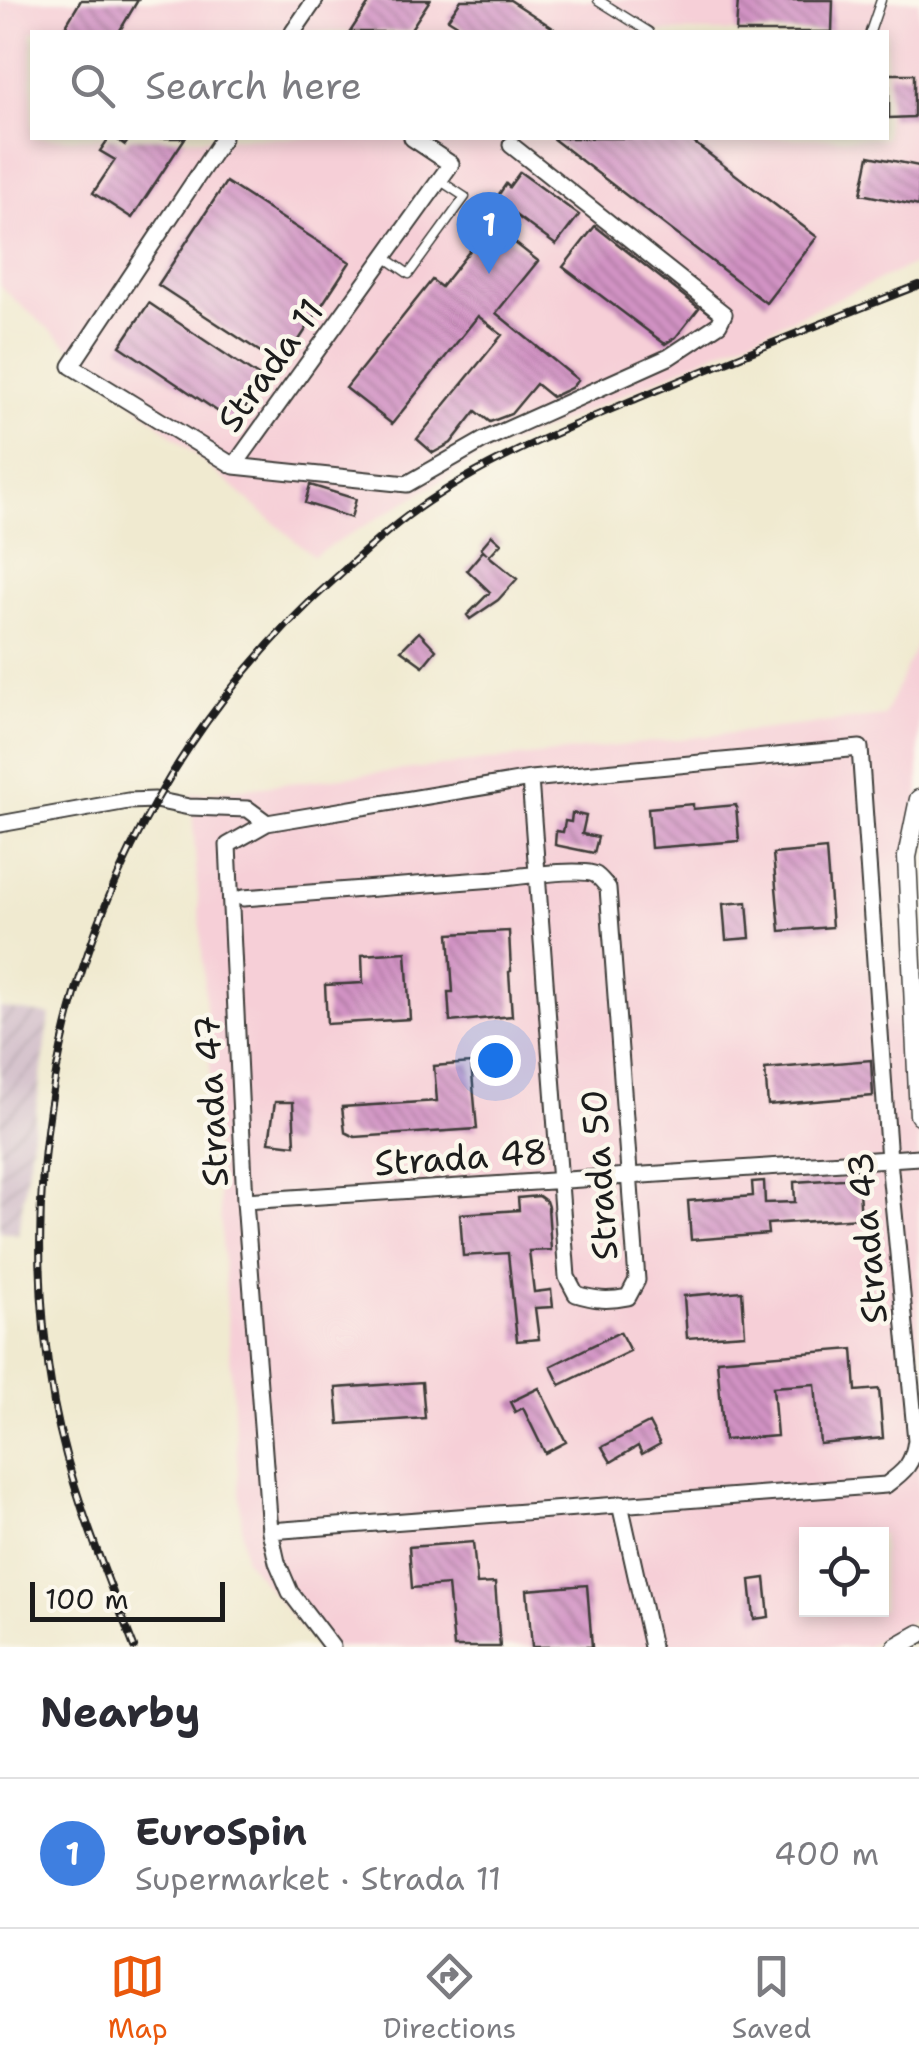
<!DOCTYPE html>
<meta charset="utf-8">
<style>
:root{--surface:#fff;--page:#f7f7f7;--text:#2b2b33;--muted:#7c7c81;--line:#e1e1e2;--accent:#ea580c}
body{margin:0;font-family:"Shantell Sans",sans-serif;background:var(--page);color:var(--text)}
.controls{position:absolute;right:30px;bottom:30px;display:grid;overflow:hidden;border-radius:0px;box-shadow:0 5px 15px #0003}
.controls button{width:90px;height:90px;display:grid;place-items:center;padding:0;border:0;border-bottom:2px solid var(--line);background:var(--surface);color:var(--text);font:50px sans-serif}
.scale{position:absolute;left:30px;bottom:25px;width:195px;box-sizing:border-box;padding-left:10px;border:5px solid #1c1c1c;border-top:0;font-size:28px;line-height:35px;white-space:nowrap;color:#1c1c1c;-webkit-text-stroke:8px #fbf7ec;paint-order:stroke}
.you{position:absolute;left:495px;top:1060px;width:35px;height:35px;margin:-25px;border:8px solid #fff;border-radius:50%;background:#1a73e8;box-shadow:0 0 0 15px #1a73e833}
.badge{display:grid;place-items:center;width:65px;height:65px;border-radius:50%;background:var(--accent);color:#fff;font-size:32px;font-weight:700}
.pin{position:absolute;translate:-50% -82px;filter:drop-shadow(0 2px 5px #0008)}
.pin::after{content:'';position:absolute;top:52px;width:35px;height:30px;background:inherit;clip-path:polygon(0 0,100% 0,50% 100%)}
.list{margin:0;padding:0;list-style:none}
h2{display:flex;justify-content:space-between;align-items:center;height:130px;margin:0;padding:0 40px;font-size:42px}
h2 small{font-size:32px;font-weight:400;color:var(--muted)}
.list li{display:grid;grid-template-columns:65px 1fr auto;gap:30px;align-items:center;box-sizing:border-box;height:150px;padding:0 40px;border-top:2px solid var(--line)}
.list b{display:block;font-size:38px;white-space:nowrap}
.list p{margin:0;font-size:32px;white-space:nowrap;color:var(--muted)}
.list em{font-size:32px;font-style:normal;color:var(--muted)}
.icon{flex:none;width:55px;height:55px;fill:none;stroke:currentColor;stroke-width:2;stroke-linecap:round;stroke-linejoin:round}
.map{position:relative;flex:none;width:919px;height:1647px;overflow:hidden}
.search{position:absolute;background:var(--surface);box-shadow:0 5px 15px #0003;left:30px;right:30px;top:30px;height:110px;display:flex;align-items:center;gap:25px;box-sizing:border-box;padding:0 35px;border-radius:0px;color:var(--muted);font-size:38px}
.sheet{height:280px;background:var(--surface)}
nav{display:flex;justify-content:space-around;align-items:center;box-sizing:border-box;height:140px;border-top:2px solid var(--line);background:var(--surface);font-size:28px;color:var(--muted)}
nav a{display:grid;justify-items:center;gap:5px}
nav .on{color:var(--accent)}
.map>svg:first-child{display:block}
.built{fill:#f6cfd7;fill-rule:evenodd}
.industrial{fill:url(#industrial-furrows)}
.building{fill:url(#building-back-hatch)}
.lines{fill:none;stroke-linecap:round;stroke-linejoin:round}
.service-casing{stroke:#3c3b37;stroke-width:11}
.minor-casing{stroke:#3c3b37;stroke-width:19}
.tertiary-casing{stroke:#3c3b37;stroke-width:21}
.service{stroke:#fff;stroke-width:8}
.minor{stroke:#fff;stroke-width:15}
.tertiary{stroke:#fff;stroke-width:18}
.rail-casing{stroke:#1c1c1c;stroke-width:8}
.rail{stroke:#fbf7ec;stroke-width:4;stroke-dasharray:11;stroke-linecap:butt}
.labels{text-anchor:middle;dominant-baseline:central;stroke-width:9;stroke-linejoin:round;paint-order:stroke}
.street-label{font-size:35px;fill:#1c1c1c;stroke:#fbf7ec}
</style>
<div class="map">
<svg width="919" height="1647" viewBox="0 0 919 1647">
<defs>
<pattern id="industrial-furrows" width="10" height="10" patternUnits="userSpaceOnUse" patternTransform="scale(2.5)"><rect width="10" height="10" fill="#d1bdc9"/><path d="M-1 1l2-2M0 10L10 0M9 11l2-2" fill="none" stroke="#b3a2ac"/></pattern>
<pattern id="building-back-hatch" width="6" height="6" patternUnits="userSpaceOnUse" patternTransform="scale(2.5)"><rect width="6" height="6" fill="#d293c4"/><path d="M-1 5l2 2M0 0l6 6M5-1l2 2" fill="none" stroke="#aa779e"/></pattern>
</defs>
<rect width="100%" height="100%" fill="#fbf7ec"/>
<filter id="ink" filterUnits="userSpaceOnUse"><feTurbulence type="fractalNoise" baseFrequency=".01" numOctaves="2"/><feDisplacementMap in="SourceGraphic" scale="20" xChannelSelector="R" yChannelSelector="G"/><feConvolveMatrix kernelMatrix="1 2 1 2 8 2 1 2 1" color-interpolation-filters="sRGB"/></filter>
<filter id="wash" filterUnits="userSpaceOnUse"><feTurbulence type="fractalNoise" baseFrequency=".0048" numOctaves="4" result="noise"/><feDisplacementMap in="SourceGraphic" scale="40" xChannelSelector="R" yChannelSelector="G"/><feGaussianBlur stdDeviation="2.25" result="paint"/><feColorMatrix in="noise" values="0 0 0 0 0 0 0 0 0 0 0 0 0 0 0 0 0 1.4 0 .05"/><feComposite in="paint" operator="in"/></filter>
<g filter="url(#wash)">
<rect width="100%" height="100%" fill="#f0ead0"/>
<path class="built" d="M 0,0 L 919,0 L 919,262 L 479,459 L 313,556 L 16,301 L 0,285 ZM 32,32 L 886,32 L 886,138 L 32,138 Z
M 919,640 L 919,1617 L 866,1647 L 317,1647 L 244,1558 L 191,794 L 884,716 ZM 806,1534 L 882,1534 L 882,1610 L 806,1610 Z"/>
<path class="industrial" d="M 0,1008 L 50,1015 L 18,1234 L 0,1231 Z"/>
<g id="blocks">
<path class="building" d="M 81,0 L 138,0 L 119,32 L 62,32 Z
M 371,0 L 430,0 L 409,32 L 350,32 Z
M 461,0 L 510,0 L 559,32 L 469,32 L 448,19 Z
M 738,0 L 833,0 L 832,32 L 736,32 Z
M 889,74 L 914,74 L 914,117 L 889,118 Z
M 109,138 L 115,138 L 125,145 L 130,138 L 185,138 L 132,218 L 93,193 L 115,160 L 100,151 Z
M 552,138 L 688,138 L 817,237 L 766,303 Z
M 869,156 L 919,166 L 919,206 L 861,194 Z
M 520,172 L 579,215 L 556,245 L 495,200 L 506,184 L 509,187 Z
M 226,182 L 350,262 L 282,366 L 158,285 Z
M 491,224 L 538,261 L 496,313 L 578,380 L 571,388 L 552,397 L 536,384 L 511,414 L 490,422 L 476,411 L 451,443 L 433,453 L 417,439 L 502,335 L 478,316 L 392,424 L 346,388 L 432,280 L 441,287 Z
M 595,226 L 699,308 L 676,337 L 665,344 L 563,267 Z
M 149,303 L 264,380 L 235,423 L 120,346 Z
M 310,485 L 356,499 L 351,518 L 305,503 Z
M 492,535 L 501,543 L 489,556 L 517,579 L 498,600 L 470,619 L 467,615 L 490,592 L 467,570 L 483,551 L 487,554 L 481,548 Z
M 419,632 L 436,650 L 423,666 L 401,650 Z
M 693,804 L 693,809 L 736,805 L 739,841 L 651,848 L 648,808 Z
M 572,813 L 586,816 L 582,834 L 598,837 L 594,853 L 555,845 L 556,831 L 563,832 L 565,821 L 571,822 Z
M 826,849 L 832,927 L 780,931 L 773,854 Z
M 747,902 L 750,938 L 726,940 L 723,904 Z
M 509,931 L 511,971 L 509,972 L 512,1016 L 450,1022 L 448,992 L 453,992 L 449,934 Z
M 406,952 L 410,1019 L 327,1024 L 325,985 L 363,983 L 362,955 Z
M 871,1060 L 873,1096 L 768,1105 L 765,1069 Z
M 471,1063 L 477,1129 L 355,1137 L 345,1132 L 342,1107 L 437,1101 L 434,1066 Z
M 275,1102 L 293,1102 L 295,1145 L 269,1142 Z
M 858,1178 L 861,1218 L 767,1224 L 768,1234 L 691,1240 L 688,1201 L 753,1196 L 752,1182 L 764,1181 L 765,1203 L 795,1202 L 794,1182 Z
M 539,1196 L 546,1201 L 548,1207 L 551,1250 L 529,1251 L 534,1292 L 551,1290 L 553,1307 L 535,1308 L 539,1339 L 517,1341 L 508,1253 L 463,1256 L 460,1214 L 519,1210 L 518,1198 Z
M 742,1291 L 745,1334 L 687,1338 L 684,1296 Z
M 620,1332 L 630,1351 L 560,1385 L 551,1366 Z
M 853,1349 L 856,1391 L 879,1389 L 883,1438 L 820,1444 L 815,1384 L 773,1387 L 777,1436 L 724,1440 L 717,1360 Z
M 422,1382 L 425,1418 L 339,1424 L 336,1388 Z
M 539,1388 L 566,1442 L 545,1453 L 523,1408 L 515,1412 L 510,1402 Z
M 649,1423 L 660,1444 L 642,1454 L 638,1446 L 611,1462 L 602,1447 Z
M 473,1542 L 477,1584 L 495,1583 L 500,1647 L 454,1647 L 448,1585 L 412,1588 L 409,1547 Z
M 765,1578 L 769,1617 L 754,1619 L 750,1580 Z
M 587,1585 L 592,1647 L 532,1647 L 527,1590 Z"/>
</g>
</g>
<g filter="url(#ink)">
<use href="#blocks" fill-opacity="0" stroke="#3c3b37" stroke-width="2.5"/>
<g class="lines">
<defs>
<path id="service" d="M 598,0 L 649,32
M 870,32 L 881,0
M 386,258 L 409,274 L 465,197 L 439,180"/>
<path id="minor" d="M 293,32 L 315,0
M 223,138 L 71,366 L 234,466 L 451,164 L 412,138
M 234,466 L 407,484 L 484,440 L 669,357 L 719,324 L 724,314 L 511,145
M 0,824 L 128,801 L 155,800 L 189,807 L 248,809 L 267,823
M 243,898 L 495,879 C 515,877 583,867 596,875 C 600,878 605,884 608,888 L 637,1280 L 628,1297 C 608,1301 595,1300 576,1294 L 567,1277 L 530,779
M 245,1201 L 919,1157
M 620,1504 L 652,1647
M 270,1531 L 886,1485 C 905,1471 913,1464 916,1440 L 889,1160 L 860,748 L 530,779 L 267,823 L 228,845 L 245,1201 L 270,1531 L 277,1562 L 290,1592 L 332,1647"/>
<path id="tertiary" d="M 919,799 L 907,857 L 919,1115
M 896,1647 L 919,1634"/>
</defs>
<use href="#service" class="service-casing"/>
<use href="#minor" class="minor-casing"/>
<use href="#tertiary" class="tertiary-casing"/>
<use href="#service" class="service"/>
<use href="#minor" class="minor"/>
<use href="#tertiary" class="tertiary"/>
<defs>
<path id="rail" d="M 134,1647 C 103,1567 70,1488 54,1403 C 0,1094 105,782 340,574 C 365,551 390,528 417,509 C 485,461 562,430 638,398 C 731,359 825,322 919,285"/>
</defs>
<use href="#rail" class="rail-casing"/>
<use href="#rail" class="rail"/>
</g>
</g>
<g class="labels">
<g class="street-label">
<text transform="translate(270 365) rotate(-54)">Strada 11</text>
<text transform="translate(211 1101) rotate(-93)">Strada 47</text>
<text transform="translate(461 1157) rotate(-4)">Strada 48</text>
<text transform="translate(599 1175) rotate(-94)">Strada 50</text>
<text transform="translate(867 1238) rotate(-95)">Strada 43</text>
</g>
</g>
</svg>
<div class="controls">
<button><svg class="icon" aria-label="locate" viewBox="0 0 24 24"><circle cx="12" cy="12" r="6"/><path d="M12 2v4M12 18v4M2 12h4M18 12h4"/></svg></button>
</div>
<div class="scale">100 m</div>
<div class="you"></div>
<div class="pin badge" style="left:489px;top:274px;background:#3f7fe0">1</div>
<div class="search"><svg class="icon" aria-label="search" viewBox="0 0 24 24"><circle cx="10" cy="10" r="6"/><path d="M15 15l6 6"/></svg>Search here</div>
</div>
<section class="sheet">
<h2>Nearby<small></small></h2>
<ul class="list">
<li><span class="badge" style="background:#3f7fe0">1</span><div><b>EuroSpin</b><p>Supermarket · Strada 11</p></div><em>400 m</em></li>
</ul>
</section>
<nav>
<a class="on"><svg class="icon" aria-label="map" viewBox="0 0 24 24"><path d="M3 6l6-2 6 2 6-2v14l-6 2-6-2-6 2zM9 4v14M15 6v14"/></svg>Map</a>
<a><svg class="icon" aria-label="directions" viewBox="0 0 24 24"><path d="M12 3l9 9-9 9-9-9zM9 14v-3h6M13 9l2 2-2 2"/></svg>Directions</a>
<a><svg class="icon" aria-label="saved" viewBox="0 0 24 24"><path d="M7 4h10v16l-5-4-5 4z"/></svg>Saved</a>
</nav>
